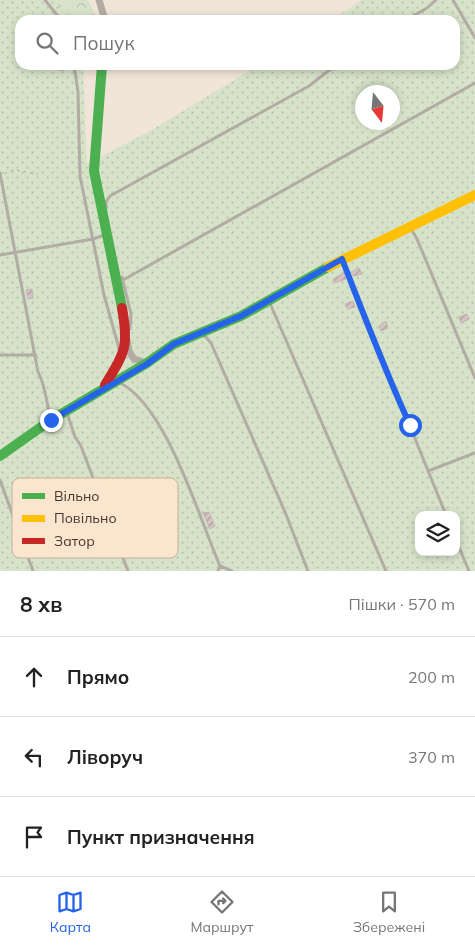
<!DOCTYPE html>
<html lang="uk">
<meta charset="utf-8">
<style>
:root{--surface:#fff;--page:#f2f2f2;--text:#222;--muted:#767676;--line:#e0e0e0;--accent:#2563eb}
body{margin:0;font-family:Mulish,sans-serif;background:var(--page);color:var(--text)}
.controls{position:absolute;right:15px;bottom:15px;display:grid;overflow:hidden;border-radius:10px;box-shadow:0 2px 8px #0003}
.controls button{width:45px;height:45px;display:grid;place-items:center;padding:0;border:0;border-bottom:1px solid var(--line);background:var(--surface);color:var(--text);font:25px sans-serif}
.compass{position:absolute;left:355px;top:85px;width:45px;height:45px;border-radius:50%;background:var(--surface);box-shadow:0 2px 8px #0003;rotate:164deg}
.stop{position:absolute;width:15px;height:15px;margin:-11px;border:4px solid #2563eb;border-radius:50%;background:#fff}
.stop.end{background:#2563eb;border-color:#fff;box-shadow:0 1px 5px #0008}
.list{margin:0;padding:0;list-style:none}
h2{display:flex;justify-content:space-between;align-items:center;height:65px;margin:0;padding:0 20px;font-size:21px}
h2 small{font-size:16px;font-weight:400;color:var(--muted)}
.list li{display:grid;grid-template-columns:32px 1fr auto;gap:15px;align-items:center;box-sizing:border-box;height:80px;padding:0 20px;border-top:1px solid var(--line)}
.list b{display:block;font-size:19px;white-space:nowrap}
.list em{font-size:16px;font-style:normal;color:var(--muted)}
.icon{flex:none;width:28px;height:28px;fill:none;stroke:currentColor;stroke-width:2;stroke-linecap:round;stroke-linejoin:round}
.map{position:relative;flex:none;width:475px;height:571px;overflow:hidden}
.search{position:absolute;background:var(--surface);box-shadow:0 2px 8px #0003;left:15px;right:15px;top:15px;height:55px;display:flex;align-items:center;gap:12px;box-sizing:border-box;padding:0 18px;border-radius:15px;color:var(--muted);font-size:19px}
.sheet{height:305px;background:var(--surface)}
nav{display:flex;justify-content:space-around;align-items:center;box-sizing:border-box;height:70px;border-top:1px solid var(--line);background:var(--surface);font-size:14px;color:var(--muted)}
nav a{display:grid;justify-items:center;gap:2px}
nav .on{color:var(--accent)}
.map>svg:first-child{display:block}
.forest{fill:url(#forest-crowns)}
.garden{fill:url(#garden-dots);fill-rule:evenodd}
.building{fill:url(#building-hatch);stroke:#c3b7b4}
.lines{fill:none;stroke-linecap:round;stroke-linejoin:round}
.path{stroke:#aca69f;stroke-width:1;stroke-dasharray:2.5 4;stroke-linecap:butt}
.lane{stroke:#b2aca5;stroke-width:3}
.street{stroke:#b2aca5;stroke-width:7}
.fast{stroke:#4caf50;stroke-width:10}
.slow{stroke:#ffc107;stroke-width:10}
.jam{stroke:#c62828;stroke-width:10}
.route{stroke:#2563eb;stroke-width:6}
.key{fill:#fbe5ce;stroke:#c4b19e;stroke-width:1}
.key-label{font-size:14px;fill:#43382d}
</style>
<div class="map">
<svg width="475" height="571" viewBox="0 0 475 571">
<defs>
<pattern id="forest-crowns" width="20" height="18" patternUnits="userSpaceOnUse" patternTransform="scale(1.25)"><rect width="20" height="18" fill="#d7e3c9"/><path d="M2 6a3 3 0 1 1 6 0M12 15a3 3 0 1 1 6 0" fill="none" stroke="#bac4ad"/></pattern>
<pattern id="garden-dots" width="8" height="8" patternUnits="userSpaceOnUse" patternTransform="scale(1.25)"><rect width="8" height="8" fill="#d7e3c9"/><path d="M2 2h.1M6 6h.1" fill="none" stroke="#bac4ad" stroke-width="1.8" stroke-linecap="round"/></pattern>
<pattern id="building-hatch" width="6" height="6" patternUnits="userSpaceOnUse" patternTransform="scale(1.25)"><rect width="6" height="6" fill="#d7c3c3"/><path d="M-1 1l2-2M0 6l6-6M5 7l2-2" fill="none" stroke="#b09f9f"/></pattern>
</defs>
<rect width="100%" height="100%" fill="#f0e5d8"/>
<path class="forest" d="M 56,0 L 88,0 L 98,20 L 64,20 Z"/>
<path class="garden" d="M 0,0 L 56,0 L 64,20 L 20,20 L 20,65 L 83,65 L 87,164 L 150,131 L 259,65 L 455,65 L 455,20 L 331,20 L 362,0 L 475,0 L 475,571 L 0,571 ZM 362,92 L 392,92 L 392,122 L 362,122 ZM 419,515 L 456,515 L 456,552 L 419,552 Z"/>
<path class="building" d="M 59,65 L 71,65 L 71,68 L 61,71 Z
M 359,268 L 362,274 L 353,276 L 351,272 Z
M 344,273 L 346,279 L 335,283 L 333,279 Z
M 32,289 L 33,298 L 28,299 L 26,290 Z
M 353,301 L 355,307 L 347,309 L 345,304 Z
M 467,314 L 469,319 L 461,323 L 459,317 Z
M 386,321 L 388,328 L 381,331 L 379,326 Z
M 209,512 L 215,526 L 210,529 L 203,513 Z"/>
<g class="lines">
<path class="path" d="M 5,174 C 14,166 27,174 38,174"/>
<path class="lane" d="M 45,0 L 61,20
M 453,0 L 475,38
M 406,20 L 427,8 L 436,0
M 74,65 L 78,92 L 80,176 L 104,295 L 120,352
M 0,173 L 38,372 C 46,386 46,403 51,419
M 106,208 L 106,202 L 110,196 L 309,86 L 336,65
M 410,227 L 417,239 L 475,378
M 0,255 L 93,239 L 107,234
M 343,261 L 446,515
M 122,277 L 131,314 L 130,329
M 123,280 L 475,83
M 269,301 L 386,571
M 203,334 L 211,343 L 285,512 L 308,571
M 0,355 L 36,355
M 118,382 C 166,403 199,518 220,566 L 232,571
M 67,413 L 75,437 L 81,446 L 128,571
M 428,471 L 475,453
M 0,480 L 33,571
M 456,540 L 469,571
M 218,571 L 220,566"/>
<path class="street" d="M 99,0 L 105,20
M 127,340 L 129,351 L 134,359 L 147,363"/>
<path class="fast" d="M 102,65 L 94,171 L 122,308
M 0,456 L 51,420 L 147,363 L 174,344 L 241,316 L 328,267"/>
<path class="slow" d="M 328,267 L 475,195"/>
<path class="jam" d="M 105,385 C 125,352 129,347 122,308"/>
</g>
<g class="lines">
<path class="route" d="M 51,420 L 147,364 L 174,344 L 241,316 L 342,259 C 364,315 385,371 410,425"/>
</g>
<rect x="12" y="478" width="166" height="80" rx="8" class="key"/>
<rect x="22" y="493" width="23" height="6" fill="#4caf50"/>
<rect x="22" y="515" width="23" height="7" fill="#ffc107"/>
<rect x="22" y="538" width="23" height="6" fill="#c62828"/>
<g class="key-label">
<text x="54" y="501">Вільно</text>
<text x="54" y="523">Повільно</text>
<text x="54" y="546">Затор</text>
</g>
</svg>
<div class="controls">
<button><svg class="icon" aria-label="layers" viewBox="0 0 24 24"><path d="M12 4l9 5-9 5-9-5zM3 14l9 5 9-5"/></svg></button>
</div>
<svg class="compass" viewBox="-18 -18 36 36"><path d="M0-13l5 13h-10z" fill="#e53935"/><path d="M0 13l5-13h-10z" fill="#767676"/></svg>
<div class="stop" style="left:410px;top:425px"></div>
<div class="stop end" style="left:51px;top:420px"></div>
<div class="search"><svg class="icon" aria-label="search" viewBox="0 0 24 24"><circle cx="10" cy="10" r="6"/><path d="M15 15l6 6"/></svg>Пошук</div>
</div>
<section class="sheet">
<h2>8 хв<small>Пішки · 570 m</small></h2>
<ul class="list">
<li><svg class="icon" aria-label="ahead" viewBox="0 0 24 24"><path d="M12 20V5M6 11l6-6 6 6"/></svg><div><b>Прямо</b></div><em>200 m</em></li>
<li><svg class="icon" aria-label="left" viewBox="0 0 24 24"><path d="M17 20v-9H6M10 6l-5 5 5 5"/></svg><div><b>Ліворуч</b></div><em>370 m</em></li>
<li><svg class="icon" aria-label="arrive" viewBox="0 0 24 24"><path d="M6 21V4h12l-3 4 3 4H6"/></svg><div><b>Пункт призначення</b></div></li>
</ul>
</section>
<nav>
<a class="on"><svg class="icon" aria-label="map" viewBox="0 0 24 24"><path d="M3 6l6-2 6 2 6-2v14l-6 2-6-2-6 2zM9 4v14M15 6v14"/></svg>Карта</a>
<a><svg class="icon" aria-label="directions" viewBox="0 0 24 24"><path d="M12 3l9 9-9 9-9-9zM9 14v-3h6M13 9l2 2-2 2"/></svg>Маршрут</a>
<a><svg class="icon" aria-label="saved" viewBox="0 0 24 24"><path d="M7 4h10v16l-5-4-5 4z"/></svg>Збережені</a>
</nav>
